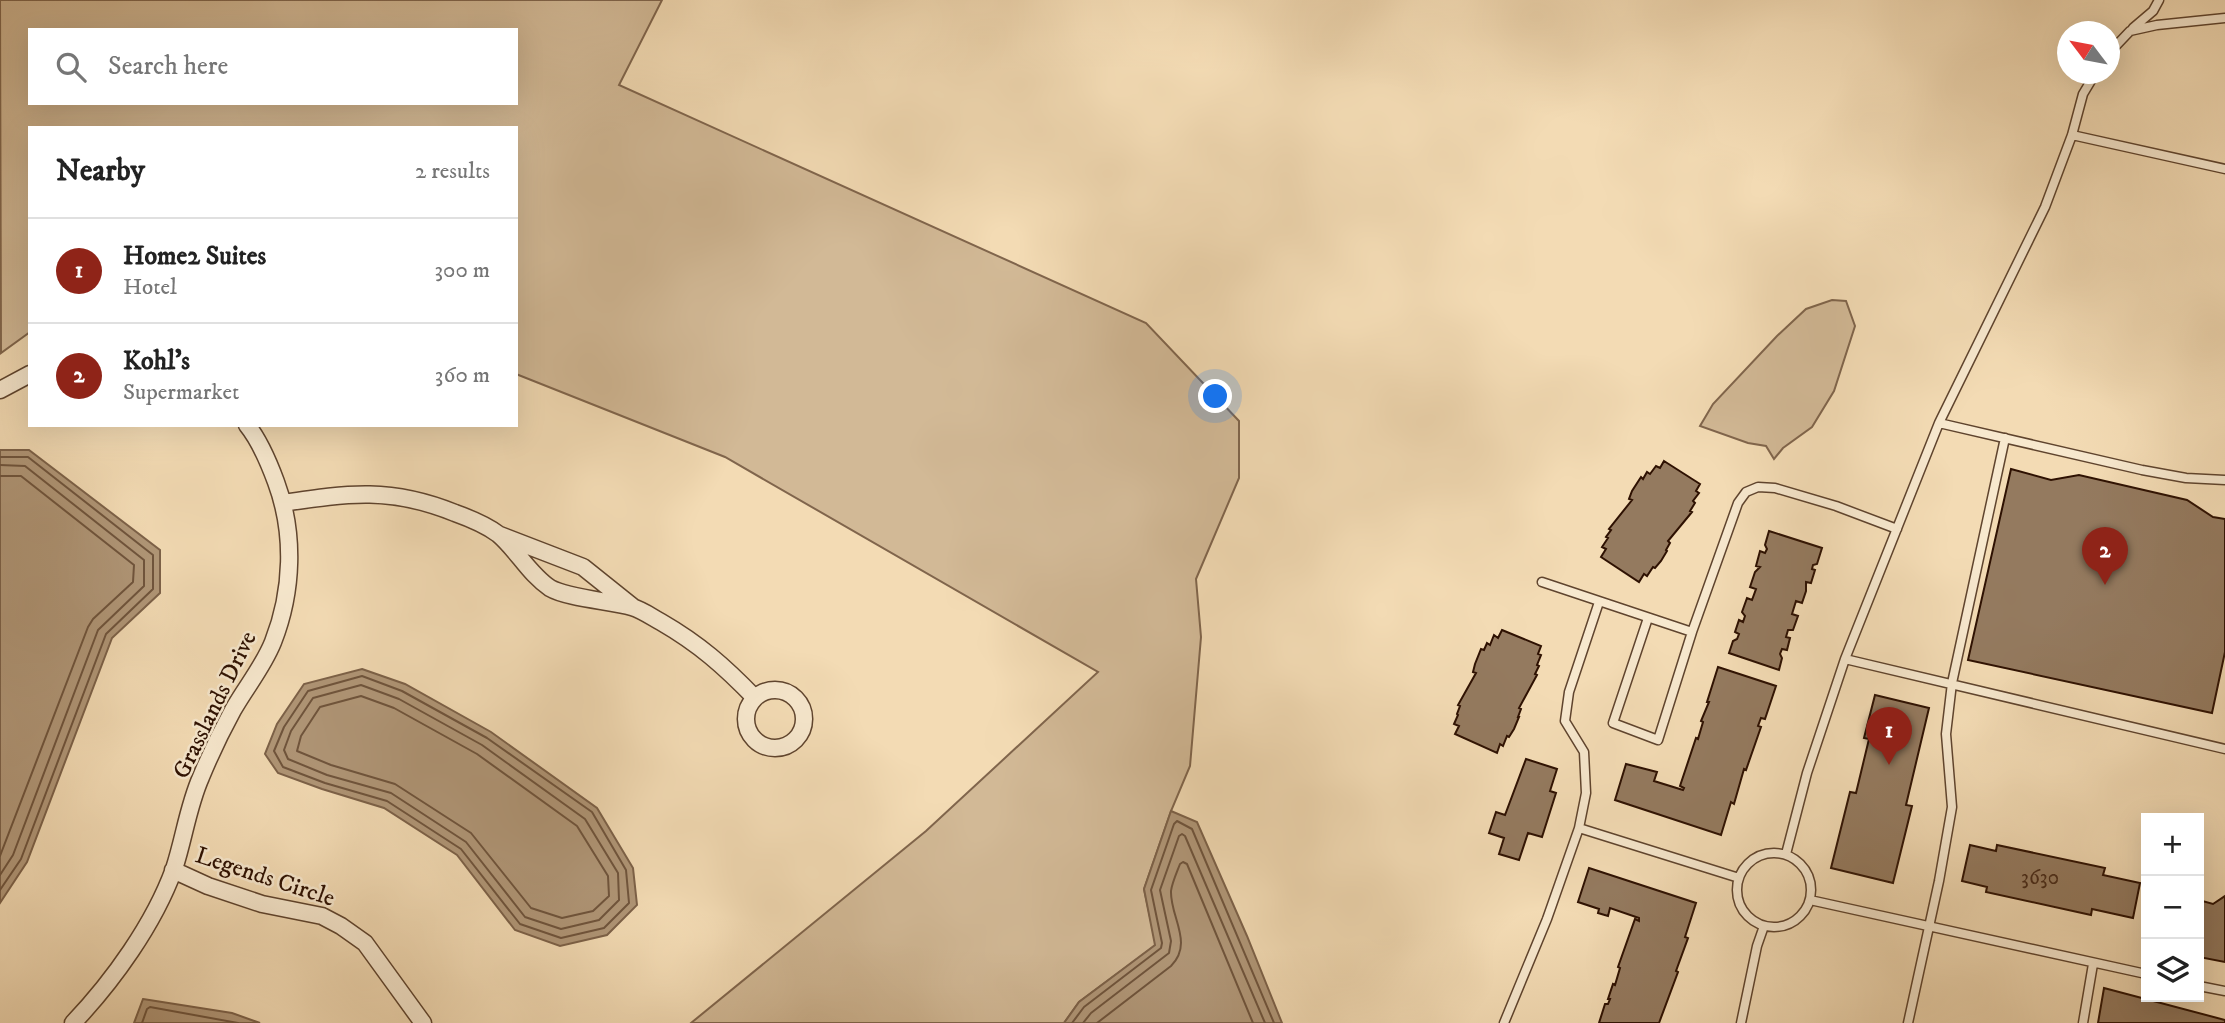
<!DOCTYPE html>
<meta charset="utf-8">
<style>
:root{--surface:#fff;--page:#f6f6f6;--text:#222;--muted:#767676;--line:#e0e0e0;--accent:#8f2418}
body{margin:0;font-family:"IM FELL DW Pica",serif;background:var(--page);color:var(--text)}
.controls{position:absolute;right:21px;bottom:21px;display:grid;overflow:hidden;border-radius:0px;box-shadow:0 7px 28px #0002}
.controls button{width:63px;height:63px;display:grid;place-items:center;padding:0;border:0;border-bottom:2px solid var(--line);background:var(--surface);color:var(--text);font:35px sans-serif}
.compass{position:absolute;left:2057px;top:21px;width:63px;height:63px;border-radius:50%;background:var(--surface);box-shadow:0 7px 28px #0002;rotate:302deg}
.you{position:absolute;left:1216px;top:397px;width:24px;height:24px;margin:-18px;border:5px solid #fff;border-radius:50%;background:#1a73e8;box-shadow:0 0 0 10px #1a73e833}
.badge{display:grid;place-items:center;width:46px;height:46px;border-radius:50%;background:var(--accent);color:#fff;font-size:23px;font-weight:700}
.pin{position:absolute;translate:-50% -58px;filter:drop-shadow(0 2px 4px #0008)}
.pin::after{content:'';position:absolute;top:37px;width:24px;height:21px;background:inherit;clip-path:polygon(0 0,100% 0,50% 100%)}
.list{margin:0;padding:0;list-style:none}
h2{display:flex;justify-content:space-between;align-items:center;height:91px;margin:0;padding:0 28px;font-size:30px}
h2 small{font-size:23px;font-weight:400;color:var(--muted)}
.list li{display:grid;grid-template-columns:46px 1fr auto;gap:21px;align-items:center;box-sizing:border-box;height:105px;padding:0 28px;border-top:2px solid var(--line)}
.list b{display:block;font-size:26px;white-space:nowrap}
.list p{margin:0;font-size:23px;white-space:nowrap;color:var(--muted)}
.list em{font-size:23px;font-style:normal;color:var(--muted)}
.icon{flex:none;width:38px;height:38px;fill:none;stroke:currentColor;stroke-width:2;stroke-linecap:round;stroke-linejoin:round}
.map{position:relative;flex:none;width:2225px;height:1023px;overflow:hidden}
.search{position:absolute;background:var(--surface);box-shadow:0 7px 28px #0002;left:28px;top:28px;width:490px;height:77px;display:flex;align-items:center;gap:18px;box-sizing:border-box;padding:0 24px;border-radius:0px;color:var(--muted);font-size:26px}
.panel{position:absolute;background:var(--surface);box-shadow:0 7px 28px #0002;left:28px;top:126px;width:490px;height:301px;border-radius:0px}
.map>svg:first-child{display:block}
.green{fill:#d2b996;stroke:#80654c;stroke-width:2;fill-rule:evenodd}
.water{fill:#b09677;stroke:#7c6148;stroke-width:2}
.lines{fill:none;stroke-linecap:round;stroke-linejoin:round}
.shore{stroke:#6f543c;stroke-width:2}
.building{fill:#947a5f;stroke:#2e1102;stroke-width:2}
.lane-casing{stroke:#5f442e;stroke-width:11}
.street-casing{stroke:#5f442e;stroke-width:19}
.lane{stroke:#f7e8ce;stroke-width:8}
.street{stroke:#f7e8ce;stroke-width:16}
.labels{text-anchor:middle;dominant-baseline:central;stroke-width:5;stroke-linejoin:round;paint-order:stroke}
.number-label{font-size:21px;fill:#482b19}
.street-label{font-size:24px;fill:#2e1102;stroke:#f7e8ce}
</style>
<div class="map">
<svg width="2225" height="1023" viewBox="0 0 2225 1023">
<rect width="100%" height="100%" fill="#f3dbb4"/>
<filter id="stains"><feTurbulence type="fractalNoise" baseFrequency=".00286" numOctaves="4"/><feColorMatrix values="0 0 0 0 .2 0 0 0 0 .09 0 0 0 0 .02 0 0 0 .5 -.17"/></filter>
<radialGradient id="worn" r=".72"><stop offset=".6" stop-color="#630" stop-opacity="0"/><stop offset="1" stop-color="#630" stop-opacity=".3"/></radialGradient>
<path class="green" d="M 0,0 L 662,0 L 619,85 L 1146,323 L 1239,421 L 1239,478 L 1196,579 L 1201,637 L 1190,766 L 1171,811 L 1144,889 L 1156,945 L 1079,1002 L 1064,1023 L 691,1023 L 926,831 L 1098,672 L 725,457 L 516,374 L 516,128 L 30,128 L 30,332 L 1,353 ZM 30,30 L 516,30 L 516,103 L 30,103 Z
M 1832,300 L 1846,301 L 1855,326 L 1834,391 L 1812,427 L 1783,448 L 1774,459 L 1766,446 L 1748,443 L 1700,426 L 1713,404 L 1777,336 L 1806,309 Z"/>
<path class="water" d="M 0,450 L 29,450 L 160,550 L 160,593 L 112,638 L 27,862 L 0,903 Z
M 362,669 L 405,684 L 491,732 L 597,808 L 633,868 L 637,905 L 607,935 L 560,946 L 515,930 L 457,855 L 384,808 L 322,789 L 278,773 L 265,754 L 277,724 L 304,684 Z
M 1171,811 L 1197,822 L 1247,936 L 1282,1023 L 1064,1023 L 1079,1002 L 1155,945 L 1144,889 Z
M 143,999 L 232,1013 L 260,1023 L 134,1023 Z"/>
<g class="lines">
<path class="shore" d="M 0,457 L 28,457 L 153,555 L 153,589 L 106,634 L 21,859 L 0,890
M 0,465 L 25,466 L 144,560 L 144,586 L 98,630 L 13,855 L 0,875
M 0,476 L 21,476 L 134,565 L 133,582 L 93,619 L 88,627 L 0,856
M 362,676 L 402,691 L 487,738 L 592,812 L 626,870 L 629,903 L 604,928 L 561,938 L 520,924 L 461,849 L 387,801 L 325,783 L 283,767 L 274,751 L 284,727 L 308,691 Z
M 361,685 L 399,699 L 482,745 L 585,819 L 618,873 L 619,900 L 599,920 L 561,929 L 525,917 L 466,842 L 391,793 L 327,775 L 288,759 L 284,750 L 291,731 L 313,698 Z
M 361,696 L 394,708 L 477,754 L 577,826 L 608,876 L 609,896 L 593,911 L 562,918 L 531,908 L 471,833 L 395,784 L 331,765 L 297,751 L 301,736 L 320,707 Z
M 142,1023 L 147,1009 L 150,1007 L 238,1023
M 1072,1023 L 1084,1007 L 1161,948 L 1162,943 L 1151,890 L 1174,824 L 1177,821 L 1192,829 L 1274,1023
M 1083,1023 L 1091,1013 L 1169,953 L 1171,941 L 1160,890 L 1179,836 L 1182,834 L 1185,836 L 1265,1023
M 1097,1023 L 1171,966 C 1194,943 1170,917 1171,891 C 1172,883 1177,872 1180,864 L 1183,862 L 1187,864 L 1253,1023"/>
</g>
<path class="building" d="M 1664,461 L 1700,484 L 1696,491 L 1699,493 L 1693,501 L 1695,503 L 1690,511 L 1692,512 L 1668,541 L 1670,543 L 1666,550 L 1667,551 L 1661,561 L 1655,568 L 1653,567 L 1647,576 L 1644,574 L 1639,582 L 1601,557 L 1606,549 L 1602,547 L 1608,538 L 1606,537 L 1611,530 L 1609,529 L 1632,500 L 1629,499 L 1632,491 L 1641,477 L 1643,479 L 1647,472 L 1650,474 L 1656,466 L 1660,468 Z
M 2011,469 L 2051,480 L 2079,475 L 2187,500 L 2213,517 L 2225,519 L 2225,652 L 2212,713 L 1968,660 Z
M 1769,531 L 1822,548 L 1817,564 L 1813,565 L 1812,569 L 1815,570 L 1811,583 L 1806,582 L 1806,591 L 1802,603 L 1796,601 L 1792,614 L 1798,616 L 1793,630 L 1788,630 L 1786,637 L 1790,638 L 1787,650 L 1782,649 L 1780,654 L 1782,658 L 1779,670 L 1729,653 L 1733,641 L 1737,639 L 1739,634 L 1735,632 L 1739,620 L 1743,622 L 1745,616 L 1742,612 L 1747,598 L 1752,600 L 1756,589 L 1750,587 L 1755,572 L 1760,567 L 1756,566 L 1760,551 L 1765,553 L 1767,549 L 1765,545 Z
M 1502,630 L 1541,646 L 1538,654 L 1541,655 L 1537,665 L 1539,666 L 1535,674 L 1537,675 L 1519,708 L 1521,709 L 1518,717 L 1519,717 L 1514,729 L 1509,737 L 1507,736 L 1503,746 L 1500,744 L 1497,753 L 1455,734 L 1459,726 L 1454,724 L 1458,715 L 1457,714 L 1460,706 L 1458,705 L 1476,673 L 1473,672 L 1475,664 L 1481,649 L 1484,650 L 1487,643 L 1490,645 L 1494,635 L 1498,638 Z
M 1718,667 L 1776,686 L 1765,719 L 1761,718 L 1758,726 L 1761,727 L 1746,770 L 1744,769 L 1734,804 L 1731,802 L 1721,835 L 1615,800 L 1626,764 L 1657,772 L 1654,781 L 1683,790 L 1684,788 L 1680,786 L 1696,738 L 1698,739 L 1703,722 L 1701,721 L 1709,702 L 1707,702 Z
M 1875,695 L 1929,708 L 1906,805 L 1912,806 L 1893,883 L 1831,868 L 1850,792 L 1856,793 L 1869,739 L 1864,738 Z
M 1526,759 L 1557,769 L 1550,791 L 1556,793 L 1542,837 L 1528,833 L 1519,860 L 1499,854 L 1504,838 L 1489,833 L 1496,812 L 1505,815 Z
M 1970,845 L 1996,851 L 1997,845 L 2105,868 L 2103,875 L 2140,883 L 2133,918 L 2092,909 L 2091,915 L 1986,892 L 1987,887 L 1962,881 Z
M 1589,868 L 1696,903 L 1685,937 L 1688,938 L 1676,971 L 1678,972 L 1659,1023 L 1599,1023 L 1605,1004 L 1608,1004 L 1610,999 L 1608,999 L 1613,984 L 1615,985 L 1620,968 L 1618,967 L 1635,919 L 1639,921 L 1639,918 L 1610,908 L 1608,916 L 1598,913 L 1599,909 L 1578,902 Z
M 2225,896 L 2225,962 L 2199,957 L 2199,900 L 2213,904 Z
M 2104,988 L 2225,1020 L 2225,1023 L 2098,1023 Z"/>
<g class="lines">
<defs>
<path id="lane" d="M 2133,28 L 2153,11 L 2159,0
M 2110,52 L 2130,31 L 2157,25 L 2225,18
M 2072,135 L 2225,169
M 1939,423 L 2142,470 L 2186,478 L 2225,480
M 1542,582 L 1692,632
M 1648,618 L 1613,723 L 1658,740 L 1692,632 L 1738,503 L 1746,492 L 1758,487 L 1775,488 L 1836,506 L 1897,529
M 1845,659 L 2225,749
M 1579,828 L 1739,878
M1737 890a37 37 0 1 1 74 0a37 37 0 1 1-74 0Z
M 1786,854 L 1807,773 L 1845,659 L 1939,423 L 2045,207 L 2072,135 L 2083,94 L 2095,74
M 1810,900 L 2146,974
M 2199,986 L 2225,991
M 1504,1023 L 1547,919 L 1579,828 L 1586,793 L 1584,752 L 1565,721 L 1569,692 L 1599,602
M 1741,1023 L 1757,946 L 1764,926
M 1908,1023 L 1939,881 L 1952,807 L 1946,734 L 1952,683 L 2005,438
M 2083,1023 L 2093,964"/>
<path id="street" d="M 0,390 L 30,374
M 283,503 C 349,493 391,487 455,513 C 469,518 486,525 498,534 C 517,550 529,574 550,588 C 567,598 611,601 632,607 C 642,610 652,617 661,622 C 699,644 724,666 755,698
M 500,535 L 583,567 L 633,607
M746 719a29 29 0 1 1 58 0a29 29 0 1 1-58 0Z
M 173,870 L 208,886 L 262,904 L 322,916 L 341,926 L 365,943 L 423,1023
M 73,1023 C 113,981 154,924 174,869 C 184,839 188,806 201,777 C 210,755 221,732 233,710 C 246,687 263,667 273,642 C 293,591 295,533 276,482 C 269,463 260,441 247,425"/>
</defs>
<use href="#lane" class="lane-casing"/>
<use href="#street" class="street-casing"/>
<use href="#lane" class="lane"/>
<use href="#street" class="street"/>
</g>
<g class="labels">
<g class="number-label">
<text x="2040" y="878">3630</text>
</g>
<g class="street-label">
<text transform="translate(215 705) rotate(-64)">Grasslands Drive</text>
<text transform="translate(265 877) rotate(18)">Legends Circle</text>
</g>
</g>
<rect width="100%" height="100%" filter="url(#stains)"/>
<rect width="100%" height="100%" fill="url(#worn)"/>
</svg>
<div class="controls">
<button>+</button>
<button>−</button>
<button><svg class="icon" aria-label="layers" viewBox="0 0 24 24"><path d="M12 4l9 5-9 5-9-5zM3 14l9 5 9-5"/></svg></button>
</div>
<svg class="compass" viewBox="-18 -18 36 36"><path d="M0-13l5 13h-10z" fill="#e53935"/><path d="M0 13l5-13h-10z" fill="#767676"/></svg>
<div class="you"></div>
<div class="pin badge" style="left:1889px;top:765px">1</div>
<div class="pin badge" style="left:2105px;top:585px">2</div>
<div class="search"><svg class="icon" aria-label="search" viewBox="0 0 24 24"><circle cx="10" cy="10" r="6"/><path d="M15 15l6 6"/></svg>Search here</div>
<section class="panel">
<h2>Nearby<small>2 results</small></h2>
<ul class="list">
<li><span class="badge">1</span><div><b>Home2 Suites</b><p>Hotel</p></div><em>300 m</em></li>
<li><span class="badge">2</span><div><b>Kohl's</b><p>Supermarket</p></div><em>360 m</em></li>
</ul>
</section>
</div>
